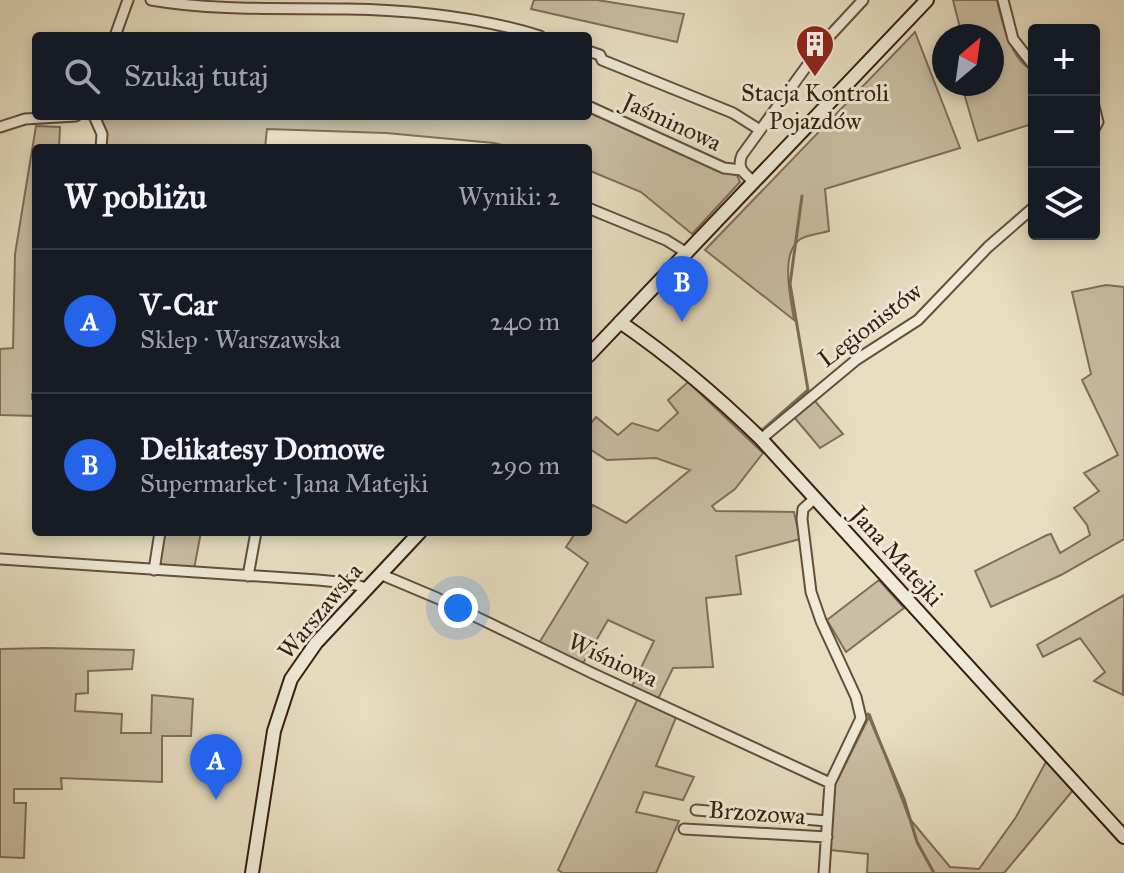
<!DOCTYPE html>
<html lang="pl">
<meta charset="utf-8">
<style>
:root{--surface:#171b24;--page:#20242c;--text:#f1f3f6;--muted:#9ea1a6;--line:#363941;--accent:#2563eb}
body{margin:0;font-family:"IM FELL Great Primer",serif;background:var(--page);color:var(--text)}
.controls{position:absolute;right:24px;top:24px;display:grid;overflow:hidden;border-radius:8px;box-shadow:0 4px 12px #0003}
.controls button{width:72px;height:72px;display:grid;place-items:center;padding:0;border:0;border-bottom:2px solid var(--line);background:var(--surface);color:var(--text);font:40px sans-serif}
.compass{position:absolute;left:932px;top:24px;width:72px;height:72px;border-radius:50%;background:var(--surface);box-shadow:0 4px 12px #0003;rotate:29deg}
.you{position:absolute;left:458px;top:608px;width:28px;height:28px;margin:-20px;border:6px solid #fff;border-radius:50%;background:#1a73e8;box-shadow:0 0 0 12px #1a73e833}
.badge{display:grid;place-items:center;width:52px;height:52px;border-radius:50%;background:var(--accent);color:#fff;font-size:26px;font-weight:700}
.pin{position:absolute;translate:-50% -66px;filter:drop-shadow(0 2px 4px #0008)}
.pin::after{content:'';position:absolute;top:42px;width:28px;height:24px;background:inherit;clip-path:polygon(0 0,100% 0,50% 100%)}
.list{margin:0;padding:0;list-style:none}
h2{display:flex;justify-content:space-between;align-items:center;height:104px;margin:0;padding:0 32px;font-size:34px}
h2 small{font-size:26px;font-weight:400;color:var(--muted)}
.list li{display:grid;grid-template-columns:52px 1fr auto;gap:24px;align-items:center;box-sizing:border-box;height:144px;padding:0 32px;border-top:2px solid var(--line)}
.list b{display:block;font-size:30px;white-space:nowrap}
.list p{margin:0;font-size:26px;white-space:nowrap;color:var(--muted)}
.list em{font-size:26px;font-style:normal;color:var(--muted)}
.icon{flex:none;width:44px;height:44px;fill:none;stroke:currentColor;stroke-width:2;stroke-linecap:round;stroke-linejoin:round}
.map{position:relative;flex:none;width:1124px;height:873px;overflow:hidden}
.search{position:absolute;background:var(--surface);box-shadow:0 4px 12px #0003;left:32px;top:32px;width:560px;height:88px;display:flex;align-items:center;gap:20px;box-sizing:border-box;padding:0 28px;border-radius:8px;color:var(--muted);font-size:30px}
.panel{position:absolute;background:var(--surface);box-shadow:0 4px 12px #0003;left:32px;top:144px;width:560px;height:392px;border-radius:8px}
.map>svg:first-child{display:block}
.green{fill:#cabea4;stroke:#806e5a;stroke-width:2}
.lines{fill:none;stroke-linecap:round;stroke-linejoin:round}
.stream{stroke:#7c6b56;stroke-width:3}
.street-casing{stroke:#624f3c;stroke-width:13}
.secondary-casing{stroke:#351f0f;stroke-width:16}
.street{stroke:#f0ead7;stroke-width:9}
.secondary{stroke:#f0ead7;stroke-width:12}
.labels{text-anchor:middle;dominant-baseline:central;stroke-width:6;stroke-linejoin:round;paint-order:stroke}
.poi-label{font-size:24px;fill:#351f0f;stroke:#f0ead7}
.street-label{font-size:24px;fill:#351f0f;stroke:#f0ead7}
</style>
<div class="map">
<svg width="1124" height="873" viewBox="0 0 1124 873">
<rect width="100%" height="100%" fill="#e8dfc2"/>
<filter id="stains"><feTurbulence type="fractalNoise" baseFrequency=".0025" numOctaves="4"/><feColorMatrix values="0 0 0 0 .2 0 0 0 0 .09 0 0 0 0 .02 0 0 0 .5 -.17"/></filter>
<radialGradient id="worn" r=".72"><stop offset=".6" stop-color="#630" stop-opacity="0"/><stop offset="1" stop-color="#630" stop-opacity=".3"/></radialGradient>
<path class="green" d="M 534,0 L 597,0 L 684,14 L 677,42 L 531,9 Z
M 953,0 L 997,0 C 1002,23 1011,61 1034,71 L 1034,127 L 1032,124 L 978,141 L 963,90 L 981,84 L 992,84 L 992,36 L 962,36 Z
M 915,32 L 960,148 L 825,189 L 829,231 C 820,234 807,234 799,240 C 780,255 791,300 794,320 L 705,250 Z
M 588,109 L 737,175 L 740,182 L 692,234 L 641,192 L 588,170 L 588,148 L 514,148 L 494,143 L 386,133 L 267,129 L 265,148 L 104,148 C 103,144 102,121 102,116 L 588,116 Z
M 36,126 L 60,127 L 59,148 L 36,148 L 36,393 L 32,394 L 32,399 L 36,400 L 36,416 L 0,415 L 0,349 L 13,348 L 15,254 Z
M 1106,285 L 1124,287 L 1124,539 L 1061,575 L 991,607 L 975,571 L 1047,535 L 1051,534 L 1060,553 L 1090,535 L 1087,525 L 1074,508 L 1099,491 L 1084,473 L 1118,455 L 1082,380 L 1091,374 L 1072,292 Z
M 688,382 L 763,453 L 735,489 L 712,506 L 716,511 L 794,512 L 800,539 L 736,556 L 741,594 L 706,598 L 713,667 L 673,668 L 658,699 L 632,686 L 654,641 L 608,620 L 582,665 L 539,643 L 588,563 L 566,547 L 576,532 L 588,532 L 588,512 L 593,505 L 626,523 L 690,470 L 656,458 L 607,460 L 588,448 L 588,427 L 596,417 L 618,435 L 632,423 L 658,431 L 678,413 L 668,400 Z
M 814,400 L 843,434 L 820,448 L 794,417 Z
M 162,532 L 201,532 L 194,569 L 157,566 Z
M 879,580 L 904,608 L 846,652 L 827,620 Z
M 1124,595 L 1123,695 L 1094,681 L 1105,672 L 1080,638 L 1043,657 L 1037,645 Z
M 47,648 L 134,650 L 132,669 L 88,671 L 88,693 L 76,694 L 75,711 L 122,714 L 121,733 L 151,733 L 152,695 L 193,699 L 191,736 L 162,736 L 162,782 L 61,778 L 62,789 L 14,789 L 14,803 L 26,803 L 24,858 L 0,857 L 0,649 Z
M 638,698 L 677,715 L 656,766 L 694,777 L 683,800 L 644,792 L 636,812 L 679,821 L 656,873 L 563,873 L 558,870 Z
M 870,715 L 909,818 L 950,867 L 979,869 L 1016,817 L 1047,760 L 1074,789 L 1004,873 L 867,873 L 868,854 L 830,850 L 835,785 Z"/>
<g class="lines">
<path class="stream" d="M 761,431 L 808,390 L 790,284 L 802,196
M 868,714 L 904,799 L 917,842 L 934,873"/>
<defs>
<path id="street" d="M 151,0 C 215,11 282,8 347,9 C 410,10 479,17 540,36
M 1003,0 L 1013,39 L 1034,66
M 115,36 L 128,0
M 588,51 L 600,55 L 602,60 L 733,113 L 760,130
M 588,106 L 724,168 L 741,170
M 1094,106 L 1098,122 L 1094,129
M 94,116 L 102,134 L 101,148
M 0,127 L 25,119 L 76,116
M 754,182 C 745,174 736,169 742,155 L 825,41 L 863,0
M 588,208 L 666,240 L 687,253
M 761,439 L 856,360 L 918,320 L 988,247 L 1034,207
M 815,498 L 803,509 L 802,519 L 811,592 L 821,621 L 856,697 L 861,718 L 830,783 L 824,873
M 0,559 L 318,580 L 348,583 L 367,588
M 154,570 L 160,532
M 380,574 L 437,598 L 594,674 L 830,783
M 248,576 L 256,532
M 696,810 L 827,821
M 684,829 L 827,837"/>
<path id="secondary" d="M 620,322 C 671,357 717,396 761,439 L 1124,837
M 588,356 L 927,0
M 252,873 L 274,731 L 291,679 L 316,643 L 420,532"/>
</defs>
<use href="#street" class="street-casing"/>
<use href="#secondary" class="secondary-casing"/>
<use href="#street" class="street"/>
<use href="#secondary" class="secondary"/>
</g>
<defs>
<symbol id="building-pin" viewBox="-11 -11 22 30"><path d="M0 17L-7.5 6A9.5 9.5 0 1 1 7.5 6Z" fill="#8f2418" stroke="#f0ead7"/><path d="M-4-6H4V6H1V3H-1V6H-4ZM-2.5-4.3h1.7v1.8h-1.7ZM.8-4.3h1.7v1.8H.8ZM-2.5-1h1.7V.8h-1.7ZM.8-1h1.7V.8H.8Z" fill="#fff"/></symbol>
</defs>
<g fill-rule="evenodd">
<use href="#building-pin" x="793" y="22" width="44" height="60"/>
</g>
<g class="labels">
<g class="poi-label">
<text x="815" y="93">Stacja Kontroli<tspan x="815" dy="28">Pojazdów</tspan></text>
</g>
<g class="street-label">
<text transform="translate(672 122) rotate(25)">Jaśminowa</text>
<text transform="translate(870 325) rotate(-37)">Legionistów</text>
<text transform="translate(897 556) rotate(48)">Jana Matejki</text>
<text transform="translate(320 611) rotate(-50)">Warszawska</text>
<text transform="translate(613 660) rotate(25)">Wiśniowa</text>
<text transform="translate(757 813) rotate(4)">Brzozowa</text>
</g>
</g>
<rect width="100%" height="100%" filter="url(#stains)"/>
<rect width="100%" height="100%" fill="url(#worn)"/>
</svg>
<div class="controls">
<button>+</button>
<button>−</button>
<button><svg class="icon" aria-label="layers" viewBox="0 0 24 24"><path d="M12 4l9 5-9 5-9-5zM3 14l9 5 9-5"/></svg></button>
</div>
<svg class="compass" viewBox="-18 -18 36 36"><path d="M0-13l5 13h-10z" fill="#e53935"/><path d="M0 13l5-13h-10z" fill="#9ea1a6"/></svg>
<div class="you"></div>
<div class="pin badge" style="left:216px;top:800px">A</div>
<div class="pin badge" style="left:682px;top:322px">B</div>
<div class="search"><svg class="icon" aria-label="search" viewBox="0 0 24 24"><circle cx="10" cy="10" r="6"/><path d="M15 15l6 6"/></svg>Szukaj tutaj</div>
<section class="panel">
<h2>W pobliżu<small>Wyniki: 2</small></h2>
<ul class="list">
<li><span class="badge">A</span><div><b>V-Car</b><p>Sklep · Warszawska</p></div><em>240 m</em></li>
<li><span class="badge">B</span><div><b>Delikatesy Domowe</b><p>Supermarket · Jana Matejki</p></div><em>290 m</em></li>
</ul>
</section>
</div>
